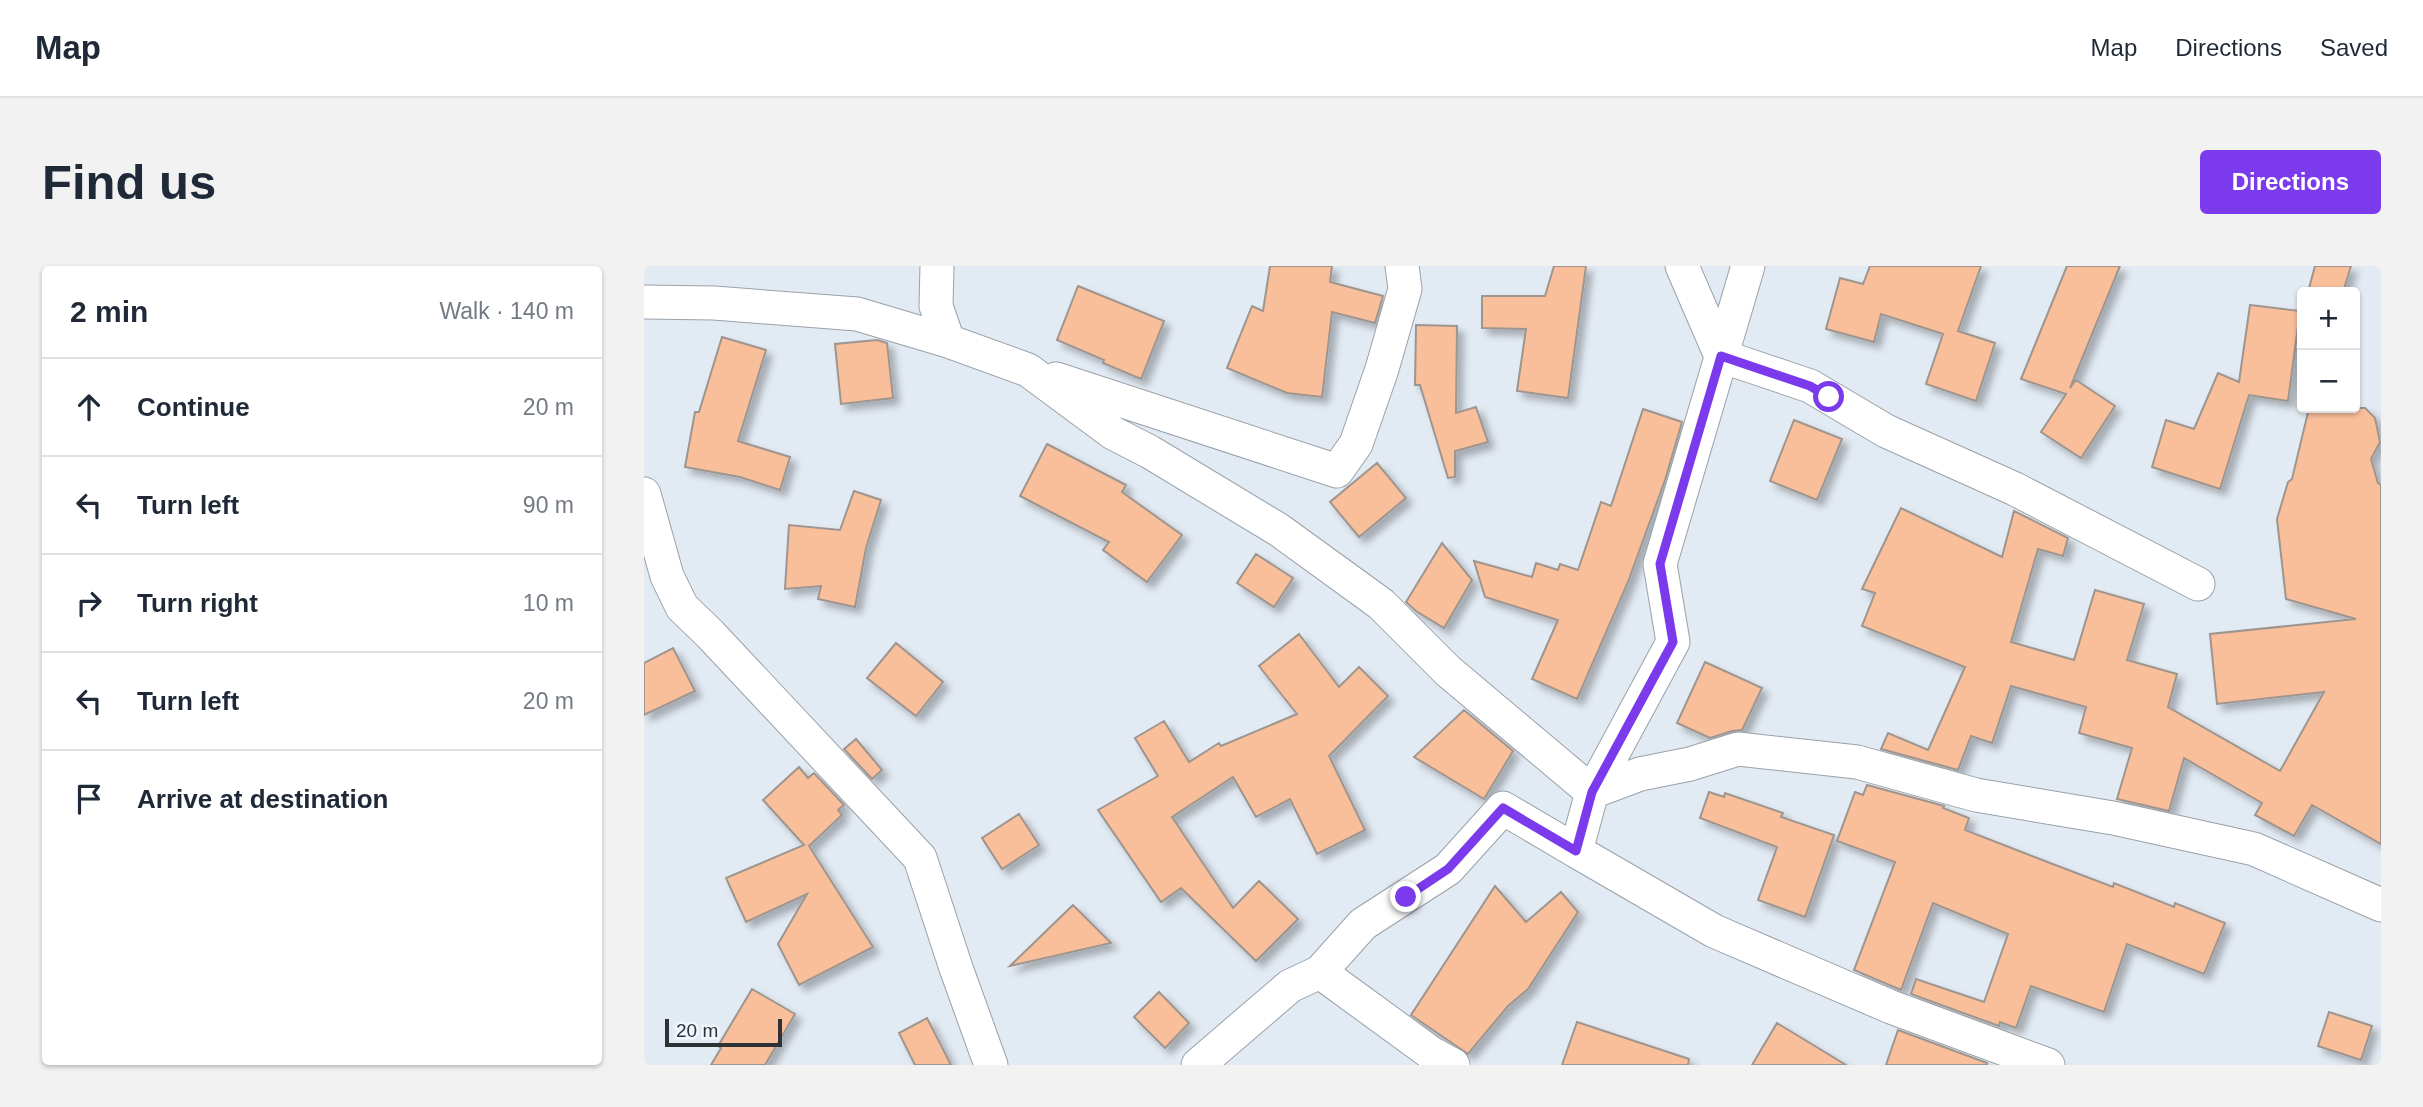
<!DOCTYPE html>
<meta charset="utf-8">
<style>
:root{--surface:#fff;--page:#f2f2f3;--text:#1f2937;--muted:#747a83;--line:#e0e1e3;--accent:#7c3aed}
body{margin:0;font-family:Helvetica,sans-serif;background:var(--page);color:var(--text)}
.controls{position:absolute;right:21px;top:21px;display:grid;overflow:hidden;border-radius:7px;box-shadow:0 2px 5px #0004}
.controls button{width:63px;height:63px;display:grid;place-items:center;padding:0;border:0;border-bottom:2px solid var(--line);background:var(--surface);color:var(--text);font:35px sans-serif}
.scale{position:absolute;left:21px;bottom:18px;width:117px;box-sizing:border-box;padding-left:7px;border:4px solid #2f3235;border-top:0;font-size:19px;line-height:24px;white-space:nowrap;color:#2f3235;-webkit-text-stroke:5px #f0f7fe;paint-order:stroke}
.stop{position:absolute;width:21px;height:21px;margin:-16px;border:5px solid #7c3aed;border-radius:50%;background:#fff}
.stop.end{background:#7c3aed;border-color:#fff;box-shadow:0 2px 7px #0008}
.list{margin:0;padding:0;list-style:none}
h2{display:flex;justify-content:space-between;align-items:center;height:91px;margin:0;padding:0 28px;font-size:30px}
h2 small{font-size:23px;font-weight:400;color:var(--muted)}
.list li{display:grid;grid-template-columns:46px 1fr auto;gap:21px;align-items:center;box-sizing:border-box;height:98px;padding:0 28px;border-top:2px solid var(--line)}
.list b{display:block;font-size:26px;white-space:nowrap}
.list em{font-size:23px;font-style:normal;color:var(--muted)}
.icon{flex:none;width:38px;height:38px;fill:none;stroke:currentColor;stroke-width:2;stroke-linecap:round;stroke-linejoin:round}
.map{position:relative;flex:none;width:1737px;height:799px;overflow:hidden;border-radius:7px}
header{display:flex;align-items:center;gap:42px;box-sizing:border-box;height:98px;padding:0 35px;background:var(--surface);border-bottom:2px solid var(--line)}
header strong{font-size:33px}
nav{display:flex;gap:38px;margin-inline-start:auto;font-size:24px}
.intro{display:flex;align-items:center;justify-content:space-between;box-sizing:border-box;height:168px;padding:0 42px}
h1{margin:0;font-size:49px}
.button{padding:18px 32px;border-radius:7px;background:var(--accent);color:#fff;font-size:24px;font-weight:700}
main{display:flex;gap:42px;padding:0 42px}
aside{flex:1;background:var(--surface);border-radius:7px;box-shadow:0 2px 5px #0004}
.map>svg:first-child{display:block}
.building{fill:#f9bf9a;stroke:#9f958f;stroke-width:2;filter:url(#shadow)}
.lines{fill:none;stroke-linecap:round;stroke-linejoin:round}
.minor-casing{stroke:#99a1a9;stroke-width:35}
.minor{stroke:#fff;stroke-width:33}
.route{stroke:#7c3aed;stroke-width:9}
</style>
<header>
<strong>Map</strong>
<nav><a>Map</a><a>Directions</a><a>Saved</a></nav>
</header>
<div class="intro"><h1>Find us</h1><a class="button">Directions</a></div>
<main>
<aside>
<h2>2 min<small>Walk · 140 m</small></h2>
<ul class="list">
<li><svg class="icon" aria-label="ahead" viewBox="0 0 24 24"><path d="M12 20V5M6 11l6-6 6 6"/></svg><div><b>Continue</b></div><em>20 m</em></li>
<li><svg class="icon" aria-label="left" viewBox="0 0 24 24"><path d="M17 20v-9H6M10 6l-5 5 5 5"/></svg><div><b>Turn left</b></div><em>90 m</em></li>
<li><svg class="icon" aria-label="right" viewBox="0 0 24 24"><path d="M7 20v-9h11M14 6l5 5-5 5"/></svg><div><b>Turn right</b></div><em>10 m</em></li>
<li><svg class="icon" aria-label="left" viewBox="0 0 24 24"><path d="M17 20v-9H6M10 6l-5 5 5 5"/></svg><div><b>Turn left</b></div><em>20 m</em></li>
<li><svg class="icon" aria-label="arrive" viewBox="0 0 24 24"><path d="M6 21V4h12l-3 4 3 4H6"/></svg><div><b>Arrive at destination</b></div></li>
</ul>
</aside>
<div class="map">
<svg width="1737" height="799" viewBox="0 0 1737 799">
<defs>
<filter id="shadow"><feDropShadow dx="6" dy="6" stdDeviation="3.5" flood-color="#0004"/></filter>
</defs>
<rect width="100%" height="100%" fill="#e2eaf3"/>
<path class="building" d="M 626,0 L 688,0 L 686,16 L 739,30 L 731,57 L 688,46 L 678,131 L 643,127 L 583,102 L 608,40 L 619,45 Z
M 910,0 L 942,0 L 924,132 L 873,125 L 882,63 L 838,62 L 838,30 L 901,30 Z
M 1226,0 L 1337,0 L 1314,65 L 1351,77 L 1332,135 L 1282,118 L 1299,68 L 1237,48 L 1230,76 L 1182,63 L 1196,12 L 1219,18 Z
M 1423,0 L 1476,0 L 1426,122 L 1432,114 L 1471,140 L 1437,192 L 1397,166 L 1422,128 L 1377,113 Z
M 1671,0 L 1707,0 L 1699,26 L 1664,26 Z
M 434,20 L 520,55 L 497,113 L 459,97 L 460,94 L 413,74 Z
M 1606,39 L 1656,45 L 1644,135 L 1605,129 L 1576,223 L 1508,201 L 1522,154 L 1550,163 L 1574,107 L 1595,116 Z
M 772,59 L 813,60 L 812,147 L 832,141 L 844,176 L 811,185 L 811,211 L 804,212 L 776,119 L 771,119 Z
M 78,71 L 122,84 L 94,175 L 146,191 L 136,224 L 96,211 L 41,201 L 51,146 L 55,146 Z
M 233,74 L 243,77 L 249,132 L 197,138 L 191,78 Z
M 1665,142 L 1721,142 L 1731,152 L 1736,176 L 1727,193 L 1734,217 L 1737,219 L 1737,578 L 1668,539 L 1650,570 L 1611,549 L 1618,537 L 1540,492 L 1525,545 L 1473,533 L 1488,482 L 1435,467 L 1442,441 L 1367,420 L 1348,477 L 1327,470 L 1314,504 L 1237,483 L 1244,467 L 1284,484 L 1321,401 L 1218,360 L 1231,327 L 1218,323 L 1257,242 L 1358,291 L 1370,245 L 1424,272 L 1419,290 L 1394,283 L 1367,376 L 1430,394 L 1451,324 L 1500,338 L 1483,394 L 1533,408 L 1524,441 L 1636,505 L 1680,426 L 1573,438 L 1566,368 L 1712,353 L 1642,333 L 1633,253 L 1644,216 L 1648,213 Z
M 999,143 L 1038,156 L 1021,214 L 984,316 L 933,433 L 888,413 L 914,354 L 841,331 L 830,295 L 888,311 L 892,297 L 914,304 L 916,298 L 934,304 L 957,236 L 967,240 Z
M 1150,154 L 1198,173 L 1173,234 L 1126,215 Z
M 403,178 L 482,219 L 478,226 L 538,269 L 503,316 L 459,284 L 465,276 L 376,230 Z
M 733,197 L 762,232 L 715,271 L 686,236 Z
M 210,225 L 237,234 L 222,282 L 211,341 L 174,333 L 177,320 L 141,323 L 145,259 L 196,264 Z
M 798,277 L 828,314 L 800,362 L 772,345 L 762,336 Z
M 612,288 L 649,312 L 630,341 L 593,317 Z
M 655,368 L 695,421 L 715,401 L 744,430 L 685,490 L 721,564 L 673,588 L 646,533 L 612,551 L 589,511 L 528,551 L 589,642 L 615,615 L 654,653 L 612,695 L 537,622 L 517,636 L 454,544 L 514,510 L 491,472 L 520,455 L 545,496 L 575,477 L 577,480 L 653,448 L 615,400 Z
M 252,377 L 299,416 L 272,450 L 223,412 Z
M 29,382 L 51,425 L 0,449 L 0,397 Z
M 1061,396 L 1118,422 L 1098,464 L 1088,465 L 1066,472 L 1033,457 Z
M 820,444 L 869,485 L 840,533 L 770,491 Z
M 212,473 L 238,504 L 228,513 L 200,483 Z
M 155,501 L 164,512 L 170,507 L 200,539 L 194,544 L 198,549 L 165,580 L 229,681 L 155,719 L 134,678 L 163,628 L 102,656 L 82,612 L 160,579 L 119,534 Z
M 1223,519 L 1300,540 L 1299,542 L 1325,552 L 1321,564 L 1406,597 L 1469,621 L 1470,617 L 1530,641 L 1531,637 L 1581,657 L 1560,708 L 1483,678 L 1460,746 L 1387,720 L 1372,762 L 1356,756 L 1355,760 L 1267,728 L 1272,713 L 1340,736 L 1364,668 L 1289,637 L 1257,724 L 1210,704 L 1251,596 L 1193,575 L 1211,526 L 1219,529 Z
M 1065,526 L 1080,531 L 1081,527 L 1139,547 L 1137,551 L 1190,569 L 1161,651 L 1114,634 L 1133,581 L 1056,552 Z
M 375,548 L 395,579 L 358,603 L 338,572 Z
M 851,620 L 882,656 L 917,626 L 934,646 L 884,723 L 864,740 L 824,788 L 767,749 Z
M 429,639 L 467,677 L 366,700 Z
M 108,723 L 151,748 L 121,799 L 67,799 L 77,782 L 74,780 Z
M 515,726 L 545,757 L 521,782 L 490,751 Z
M 1685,746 L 1728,760 L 1717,794 L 1674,780 Z
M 283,752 L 307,799 L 271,799 L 255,767 Z
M 933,756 L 1045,793 L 1044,799 L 918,799 Z
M 1133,757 L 1202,799 L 1108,799 Z
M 1254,764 L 1343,797 L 1343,799 L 1242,799 Z"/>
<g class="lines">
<defs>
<path id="minor" d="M 293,0 L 292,40 L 304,75
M 1038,0 L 1077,90 L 1166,120 L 1242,165 L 1371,223 L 1554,318
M 0,36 L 70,37 L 213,48 L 304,75 L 384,104 L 469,167 L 506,186 L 635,264 L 737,338 L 804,405 L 948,526
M 412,113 L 693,205 L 712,178 L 738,103 L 761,23 L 758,0
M 0,228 L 23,310 L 38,341 L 66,368 L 276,592 L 312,702 L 347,799
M 948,526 L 996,508 L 1046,498 L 1094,483 L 1213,496 L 1332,529 L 1469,552 L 1610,583 L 1737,639
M 932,585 L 1070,665 L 1247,741 L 1404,799
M 676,706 L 787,787 L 809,799
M 554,799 L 646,720 L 676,706 L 719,658 L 804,603 L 859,542 L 932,585 L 948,526 L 1029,376 L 1016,298 L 1104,0"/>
</defs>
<use href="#minor" class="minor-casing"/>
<use href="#minor" class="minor"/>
</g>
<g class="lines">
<path class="route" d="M 762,631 L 804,603 L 859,542 L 932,585 L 948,526 L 1029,376 L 1016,298 L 1077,90 L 1166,120 L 1185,131"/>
</g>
</svg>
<div class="controls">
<button>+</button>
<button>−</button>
</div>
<div class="scale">20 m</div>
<div class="stop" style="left:1185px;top:131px"></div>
<div class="stop end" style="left:762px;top:631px"></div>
</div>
</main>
